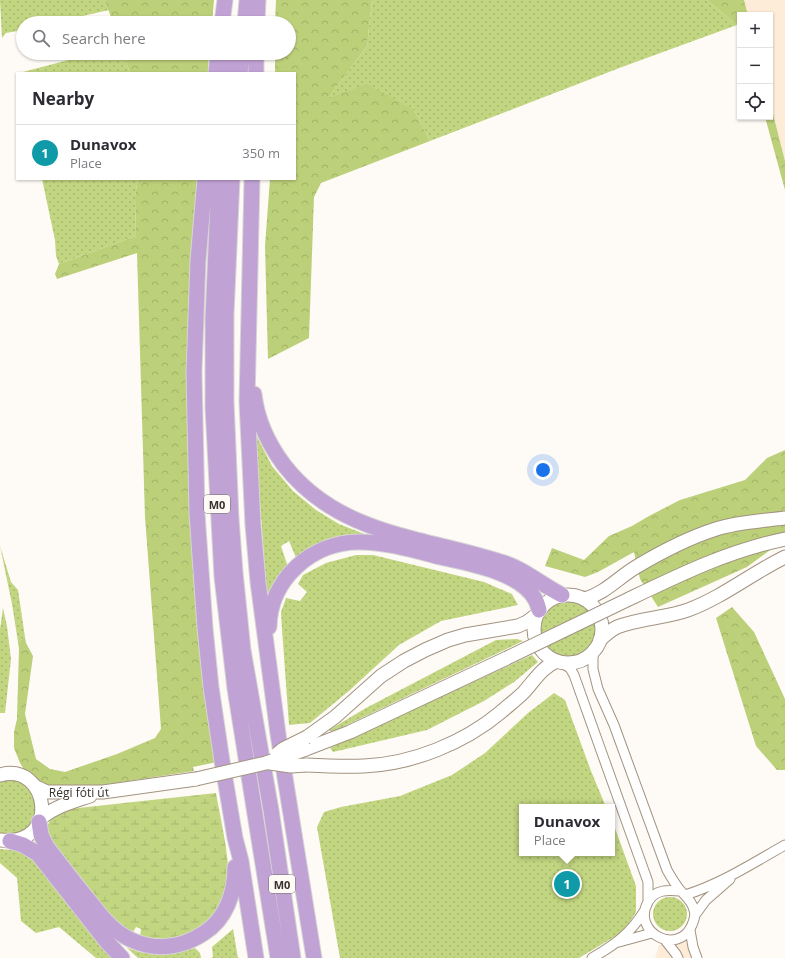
<!DOCTYPE html>
<meta charset="utf-8">
<style>
:root{--surface:#fff;--page:#f7f7f7;--text:#2b2b33;--muted:#7c7c81;--line:#e1e1e2;--accent:#367089}
body{margin:0;font-family:"Open Sans",sans-serif;background:var(--page);color:var(--text)}
.controls{position:absolute;right:12px;top:12px;display:grid;overflow:hidden;border-radius:0px;box-shadow:0 1px 3px #0004}
.controls button{width:36px;height:36px;display:grid;place-items:center;padding:0;border:0;border-bottom:1px solid var(--line);background:var(--surface);color:var(--text);font:20px sans-serif}
.you{position:absolute;left:543px;top:470px;width:14px;height:14px;margin:-10px;border:3px solid #fff;border-radius:50%;background:#1a73e8;box-shadow:0 0 0 6px #1a73e833}
.badge{display:grid;place-items:center;width:26px;height:26px;border-radius:50%;background:var(--accent);color:#fff;font-size:13px;font-weight:700}
.pin{position:absolute;translate:-50% -50%;border:2px solid #fff;box-shadow:0 1px 4px #0006}
.popup{position:absolute;left:519px;top:804px;width:96px;height:52px;box-sizing:border-box;display:grid;place-content:center;border-radius:0px;background:var(--surface);filter:drop-shadow(0 1px 3px #0005);font-size:13px;white-space:nowrap;color:var(--muted)}
.popup b{font-size:15px;color:var(--text)}
.popup::after{content:'';position:absolute;left:50%;top:100%;margin-left:-8px;border:8px solid transparent;border-top-color:var(--surface)}
.list{margin:0;padding:0;list-style:none}
h2{display:flex;justify-content:space-between;align-items:center;height:52px;margin:0;padding:0 16px;font-size:17px}
h2 small{font-size:13px;font-weight:400;color:var(--muted)}
.list li{display:grid;grid-template-columns:26px 1fr auto;gap:12px;align-items:center;box-sizing:border-box;height:56px;padding:0 16px;border-top:1px solid var(--line)}
.list b{display:block;font-size:15px;white-space:nowrap}
.list p{margin:0;font-size:13px;white-space:nowrap;color:var(--muted)}
.list em{font-size:13px;font-style:normal;color:var(--muted)}
.icon{flex:none;width:22px;height:22px;fill:none;stroke:currentColor;stroke-width:2;stroke-linecap:round;stroke-linejoin:round}
.map{position:relative;flex:none;width:785px;height:958px;overflow:hidden}
.search{position:absolute;background:var(--surface);box-shadow:0 1px 3px #0004;left:16px;top:16px;width:280px;height:44px;display:flex;align-items:center;gap:10px;box-sizing:border-box;padding:0 14px;border-radius:22px;color:var(--muted);font-size:15px}
.panel{position:absolute;background:var(--surface);box-shadow:0 1px 3px #0004;left:16px;top:72px;width:280px;height:108px;border-radius:0px}
.map>svg:first-child{display:block}
.built{fill:#fdecd7}
.grass{fill:url(#grass-dots)}
.forest{fill:url(#forest-crowns)}
.wetland{fill:url(#wetland-marsh)}
.lines{fill:none;stroke-linecap:round;stroke-linejoin:round}
.minor-casing{stroke:#a29381;stroke-width:11}
.secondary-casing{stroke:#a29381;stroke-width:15}
.trunk-casing{stroke:#d7d6d4;stroke-width:17}
.minor{stroke:#fff;stroke-width:9}
.secondary{stroke:#fff;stroke-width:13}
.trunk{stroke:#c0a2d4;stroke-width:15}
.secondary-bridge-casing{stroke:#a29381;stroke-width:15;stroke-linecap:butt}
.secondary-bridge{stroke:#fff;stroke-width:13}
.labels{text-anchor:middle;dominant-baseline:central;stroke-width:3;stroke-linejoin:round;paint-order:stroke}
.shield{fill:#fefbf7;stroke:#736e67;stroke-width:1}
.shield-label{font-size:11px;font-weight:bold;fill:#373129}
.street-label{font-size:12px;fill:#373129;stroke:#fefbf7}
</style>
<div class="map">
<svg width="785" height="958" viewBox="0 0 785 958">
<defs>
<pattern id="grass-dots" width="8" height="8" patternUnits="userSpaceOnUse"><rect width="8" height="8" fill="#c2d580"/><path d="M2 2h.1M6 6h.1" fill="none" stroke="#a7b76f" stroke-width="1.8" stroke-linecap="round"/></pattern>
<pattern id="forest-crowns" width="20" height="18" patternUnits="userSpaceOnUse"><rect width="20" height="18" fill="#bccf79"/><path d="M2 6a3 3 0 1 1 6 0M12 15a3 3 0 1 1 6 0" fill="none" stroke="#a2b269"/></pattern>
<pattern id="wetland-marsh" width="20" height="14" patternUnits="userSpaceOnUse"><rect width="20" height="14" fill="#c2d580"/><path d="M1 5h8M5 5V1M11 12h8M15 12V8" fill="none" stroke="#a7b76f"/></pattern>
</defs>
<rect width="100%" height="100%" fill="#fefbf7"/>
<path class="built" d="M 744,0 L 785,0 L 785,161 L 770,102 L 770,15 L 748,15 Z
M 684,938 L 693,958 L 655,958 L 659,945 Z"/>
<path class="grass" d="M 0,0 L 105,0 L 109,10 L 52,23 L 23,23 L 23,30 L 6,33 L 2,38 Z
M 372,0 L 707,0 L 737,25 L 622,67 L 430,141 L 414,110 L 326,100 L 367,46 Z
M 95,53 L 123,53 L 130,73 L 19,73 Z
M 42,179 L 138,179 L 135,196 L 136,236 L 59,264 L 56,256 L 55,240 Z
M 255,433 L 272,466 L 293,491 L 316,510 L 339,524 L 367,535 L 297,560 L 289,541 L 281,546 L 288,567 L 267,599 Z
M 0,546 L 11,582 L 18,590 L 25,637 L 18,642 L 12,604 Z
M 356,555 L 373,555 L 484,582 L 512,594 L 518,605 L 441,621 L 399,645 L 350,690 L 310,723 L 289,725 L 282,629 L 281,612 L 286,598 L 300,601 L 307,592 L 298,584 L 303,575 L 326,563 Z
M540 629a28 28 0 1 1 56 0a28 28 0 1 1-56 0Z
M 3,608 L 7,626 L 11,659 L 5,713 L 0,713 L 0,629 Z
M 517,639 L 523,641 L 332,732 L 329,730 L 366,708 L 496,640 Z
M 532,655 L 538,662 L 514,682 L 484,701 L 427,730 L 333,752 L 330,748 Z
M 554,693 L 565,700 L 591,771 L 606,807 L 522,807 L 522,853 L 612,853 L 612,820 L 636,886 L 636,912 L 624,931 L 579,958 L 340,958 L 317,827 L 324,812 L 341,807 L 400,796 L 452,775 L 485,753 L 528,713 Z
M 10,778 L 28,785 L 37,802 L 34,821 L 27,828 L 19,833 L 9,834 L 0,833 L 0,780 Z
M 0,849 L 21,851 L 34,860 L 91,934 L 114,958 L 96,958 L 59,927 L 36,933 L 21,921 L 17,878 L 0,863 Z
M653 914a17 17 0 1 1 34 0a17 17 0 1 1-34 0Z
M 233,929 L 238,958 L 211,958 L 213,957 L 212,947 Z
M 126,947 C 148,958 173,953 195,948 L 200,953 L 201,958 L 138,958 Z"/>
<path class="forest" d="M 105,0 L 214,0 L 212,23 L 113,23 Z
M 276,0 L 372,0 L 367,46 L 327,99 L 367,84 L 414,110 L 430,141 L 321,183 L 314,197 L 309,338 L 268,359 L 265,246 L 270,179 L 295,179 L 295,73 L 275,73 L 275,53 L 289,53 L 289,23 L 275,23 Z
M 707,0 L 744,0 L 748,15 L 740,15 L 740,34 L 737,25 Z
M 123,53 L 209,53 L 208,73 L 130,73 Z
M 770,102 L 785,161 L 785,190 L 765,117 L 770,117 Z
M 138,179 L 198,179 L 191,260 L 217,762 L 193,767 L 194,771 L 102,785 L 61,788 L 47,786 L 39,781 L 25,771 L 20,763 L 14,748 L 14,732 L 17,719 L 19,649 L 18,642 L 25,637 L 26,643 L 33,656 L 25,714 L 36,759 L 50,769 L 65,772 L 117,754 L 155,738 L 161,729 L 145,517 L 137,253 L 57,279 L 55,274 L 59,264 L 136,236 L 135,196 Z
M 785,450 L 785,539 L 747,567 L 658,607 L 640,579 L 634,552 L 598,572 L 585,577 L 545,566 L 552,548 L 584,560 L 609,536 L 632,526 L 649,516 L 680,500 L 745,480 L 767,458 Z
M 732,607 L 754,632 L 785,699 L 785,770 L 777,770 L 756,746 L 716,618 Z"/>
<path class="wetland" d="M 216,793 C 220,816 226,841 228,865 C 230,894 213,926 186,937 C 173,942 154,939 140,937 L 141,929 L 136,927 L 132,934 L 127,934 L 61,860 L 46,830 C 51,815 55,815 69,809 Z"/>
<g class="lines">
<defs>
<path id="minor" d="M 593,651 L 593,669 L 598,689 L 614,725 L 667,870 C 671,877 675,884 680,890 C 686,897 692,901 694,910 C 696,915 694,920 692,925 C 678,957 631,932 648,902 C 655,889 668,890 680,891
M 562,663 L 570,668 L 574,675 L 648,882 L 648,902
M 685,895 C 721,884 753,863 785,845
M 695,915 L 706,900 L 730,879
M 690,930 L 693,947 L 697,958
M 665,940 L 676,954 L 678,958
M 619,942 L 652,933
M 592,958 C 616,944 630,934 645,910"/>
<g id="secondary">
<circle cx="568" cy="629" r="34"/>
<path d="M 585,599 C 605,593 618,578 636,567 C 661,552 688,538 716,529 C 738,522 762,521 785,518"/>
<path d="M 629,599 C 681,574 728,551 785,539"/>
<path d="M 600,640 C 605,635 611,630 617,627 C 640,618 666,618 688,610 C 723,597 752,573 785,557"/>
<path d="M 307,737 L 335,717 L 381,676 L 404,661 L 425,650 L 448,640 L 465,635 L 518,626 L 527,622 L 535,616"/>
<path d="M 306,749 L 350,732 L 507,658"/>
<path d="M 306,765 C 325,766 345,767 364,766 C 412,764 464,743 501,712 C 509,705 517,699 524,692 C 534,681 542,667 557,661"/>
<path d="M 0,775 C 49,761 62,848 0,840"/>
<path id="s1" d="M 36,787 L 47,792 L 103,792 L 196,779"/>
<path d="M 41,818 C 56,806 72,802 90,796"/>
</g>
<path id="trunk" d="M 222,23 L 225,0
M 245,23 L 247,0
M 257,23 L 258,0
M 216,73 L 218,53
M 227,73 L 229,53
M 240,73 L 242,53
M 256,73 L 256,53
M 205,179 L 198,261 L 194,372 L 197,513 L 205,628 L 211,687 L 222,761 L 235,838 L 241,861 L 256,958
M 219,179 L 213,319 L 213,408 L 222,577 L 235,689 L 278,958
M 232,179 L 226,315 L 226,401 L 231,518 L 235,572 L 243,650 L 271,810 L 293,958
M 252,179 L 247,402 L 253,525 L 258,582 L 278,734 L 314,958
M 254,394 C 257,420 269,445 284,465 C 338,535 423,537 501,562 C 523,568 542,585 562,595
M 269,627 C 270,579 312,542 359,542 C 386,542 413,550 440,557 C 467,563 520,572 535,599 C 537,602 538,606 539,610
M 39,822 L 41,835 L 47,847 C 60,864 73,881 86,897 C 93,905 99,914 106,921 C 133,950 171,955 204,933 C 226,919 235,893 235,867
M 10,841 L 23,845 L 38,854 L 107,942 L 122,958"/>
</defs>
<use href="#minor" class="minor-casing"/>
<use href="#secondary" class="secondary-casing"/>
<use href="#trunk" class="trunk-casing"/>
<use href="#minor" class="minor"/>
<use href="#secondary" class="secondary"/>
<use href="#trunk" class="trunk"/>
<defs>
<path id="secondary-bridge" d="M 507,658 L 629,599
M 277,754 L 283,749 L 307,737
M 270,763 L 291,766 L 306,765
M 196,779 L 266,763 L 306,749"/>
</defs>
<use href="#secondary-bridge" class="secondary-bridge-casing"/>
<use href="#secondary-bridge" class="secondary-bridge"/>
</g>
<g class="labels">
<g class="shield">
<rect x="204" y="495" width="26" height="18" rx="3"/>
<rect x="269" y="875" width="26" height="18" rx="3"/>
</g>
<g class="shield-label">
<text x="217" y="504">M0</text>
<text x="282" y="884">M0</text>
</g>
<g class="street-label">
<text stroke="none"><textPath href="#s1" startOffset="44">Régi fóti út</textPath></text>
</g>
</g>
</svg>
<div class="controls">
<button>+</button>
<button>−</button>
<button><svg class="icon" aria-label="locate" viewBox="0 0 24 24"><circle cx="12" cy="12" r="6"/><path d="M12 2v4M12 18v4M2 12h4M18 12h4"/></svg></button>
</div>
<div class="you"></div>
<div class="pin badge" style="left:567px;top:884px;background:#0f9aa8">1</div>
<div class="popup"><b>Dunavox</b>Place</div>
<div class="search"><svg class="icon" aria-label="search" viewBox="0 0 24 24"><circle cx="10" cy="10" r="6"/><path d="M15 15l6 6"/></svg>Search here</div>
<section class="panel">
<h2>Nearby<small></small></h2>
<ul class="list">
<li><span class="badge" style="background:#0f9aa8">1</span><div><b>Dunavox</b><p>Place</p></div><em>350 m</em></li>
</ul>
</section>
</div>
